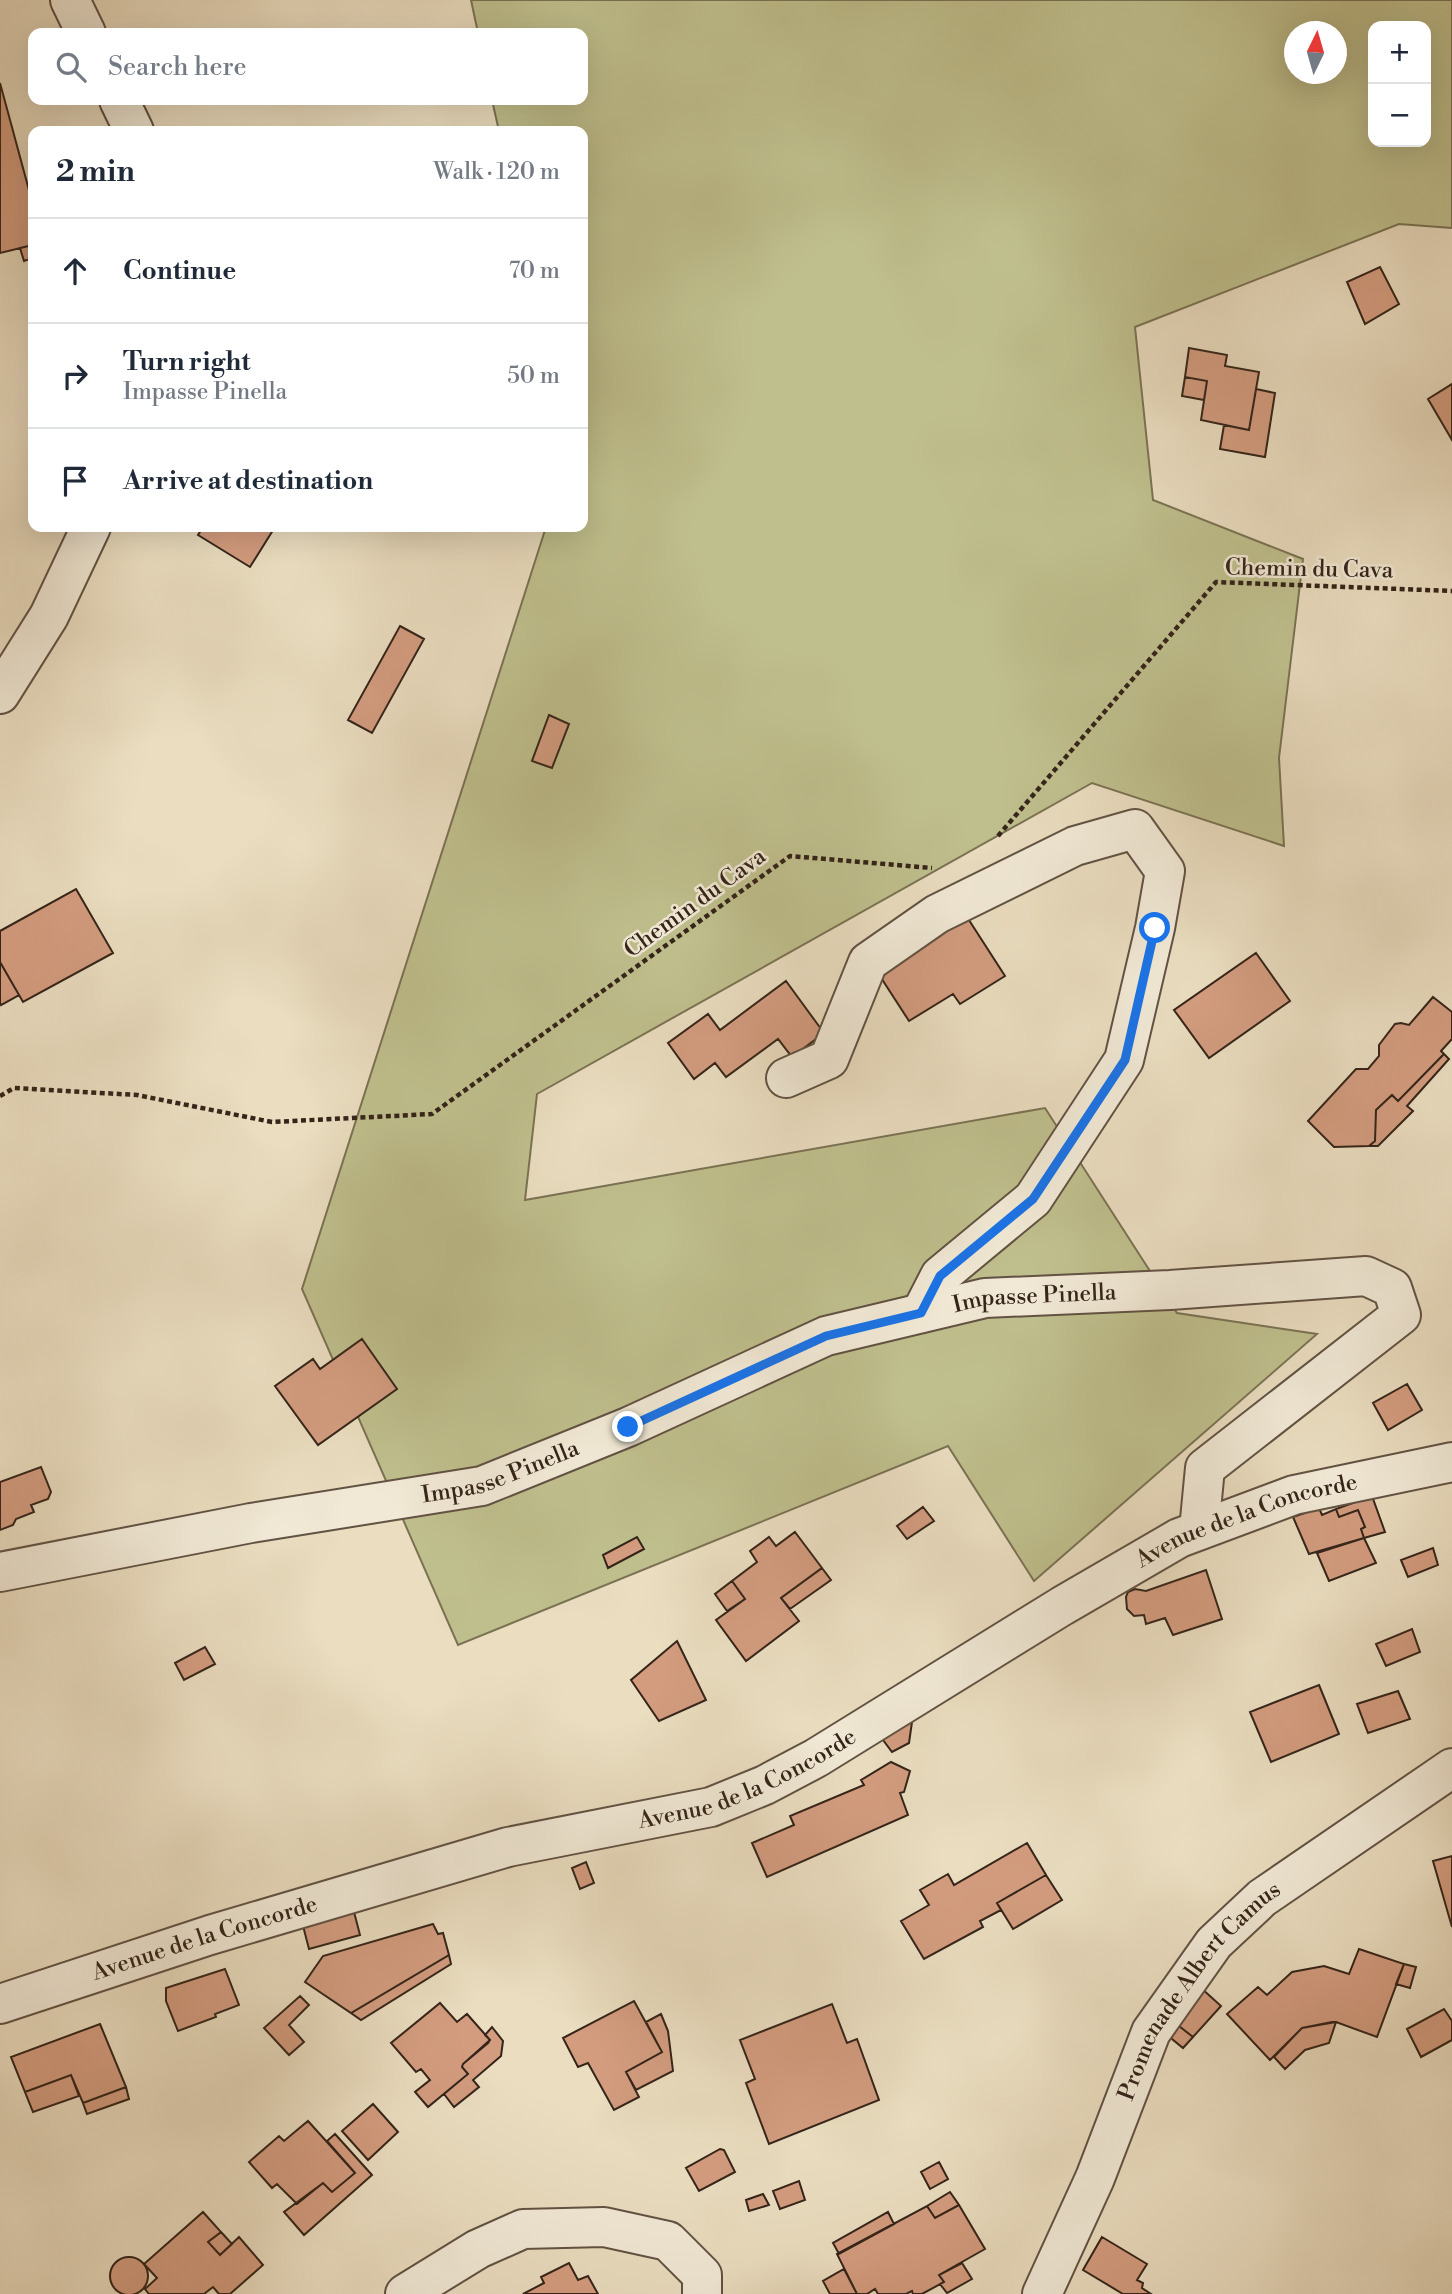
<!DOCTYPE html>
<meta charset="utf-8">
<style>
:root{--surface:#fff;--page:#f2f2f3;--text:#1f2937;--muted:#747a83;--line:#e0e1e3}
body{margin:0;font-family:"Libre Bodoni",serif;background:var(--page);color:var(--text)}
.controls{position:absolute;right:21px;top:21px;display:grid;overflow:hidden;border-radius:14px;box-shadow:0 7px 28px #0002}
.controls button{width:63px;height:63px;display:grid;place-items:center;padding:0;border:0;border-bottom:2px solid var(--line);background:var(--surface);color:var(--text);font:35px sans-serif}
.compass{position:absolute;left:1284px;top:21px;width:63px;height:63px;border-radius:50%;background:var(--surface);box-shadow:0 7px 28px #0002;rotate:5deg}
.stop{position:absolute;width:21px;height:21px;margin:-16px;border:5px solid #1a73e8;border-radius:50%;background:#fff}
.stop.end{background:#1a73e8;border-color:#fff;box-shadow:0 2px 7px #0008}
.list{margin:0;padding:0;list-style:none}
h2{display:flex;justify-content:space-between;align-items:center;height:91px;margin:0;padding:0 28px;font-size:30px}
h2 small{font-size:23px;font-weight:400;color:var(--muted)}
.list li{display:grid;grid-template-columns:46px 1fr auto;gap:21px;align-items:center;box-sizing:border-box;height:105px;padding:0 28px;border-top:2px solid var(--line)}
.list b{display:block;font-size:26px;white-space:nowrap}
.list p{margin:0;font-size:23px;white-space:nowrap;color:var(--muted)}
.list em{font-size:23px;font-style:normal;color:var(--muted)}
.icon{flex:none;width:38px;height:38px;fill:none;stroke:currentColor;stroke-width:2;stroke-linecap:round;stroke-linejoin:round}
.map{position:relative;flex:none;width:1452px;height:2294px;overflow:hidden}
.search{position:absolute;background:var(--surface);box-shadow:0 7px 28px #0002;left:28px;top:28px;width:560px;height:77px;display:flex;align-items:center;gap:18px;box-sizing:border-box;padding:0 24px;border-radius:14px;color:var(--muted);font-size:26px}
.panel{position:absolute;background:var(--surface);box-shadow:0 7px 28px #0002;left:28px;top:126px;width:560px;height:406px;border-radius:14px}
.map>svg:first-child{display:block}
.green{fill:#bfbf8d;stroke:#7a7253;stroke-width:2;fill-rule:evenodd}
.building{fill:#d39c7f;stroke:#342419;stroke-width:2}
.lines{fill:none;stroke-linecap:round;stroke-linejoin:round}
.minor-casing{stroke:#625243;stroke-width:42}
.path{stroke:#342419;stroke-width:4.5;stroke-dasharray:5 3.5;stroke-linecap:butt}
.minor{stroke:#f1e9d6;stroke-width:38}
.route{stroke:#1a73e8;stroke-width:9}
.labels{text-anchor:middle;dominant-baseline:central;stroke-width:5;stroke-linejoin:round;paint-order:stroke}
.street-label{font-size:23px;fill:#342419;stroke:#f1e9d6}
</style>
<div class="map">
<svg width="1452" height="2294" viewBox="0 0 1452 2294">
<rect width="100%" height="100%" fill="#eaddc0"/>
<filter id="stains"><feTurbulence type="fractalNoise" baseFrequency=".00286" numOctaves="4"/><feColorMatrix values="0 0 0 0 .2 0 0 0 0 .09 0 0 0 0 .02 0 0 0 .5 -.17"/></filter>
<radialGradient id="worn" r=".72"><stop offset=".6" stop-color="#630" stop-opacity="0"/><stop offset="1" stop-color="#630" stop-opacity=".3"/></radialGradient>
<path class="green" d="M 471,0 L 1452,0 L 1452,228 L 1399,224 L 1135,327 L 1153,500 L 1303,559 L 1279,758 L 1284,846 L 1092,783 L 537,1094 L 525,1200 L 1045,1108 L 1177,1313 L 1317,1334 L 1034,1581 L 948,1446 L 458,1645 L 302,1289 L 546,527 L 583,527 L 583,131 L 499,131 L 492,100 L 583,100 L 583,33 L 478,33 ZM 1373,26 L 1426,26 L 1426,142 L 1373,142 ZM 1294,32 L 1336,32 L 1336,74 L 1294,74 Z"/>
<path class="building" d="M 0,83 L 33,205 L 33,245 L 0,253 Z
M 33,245 L 33,258 L 24,261 L 20,248 Z
M 1380,267 L 1399,304 L 1365,324 L 1347,282 Z
M 1189,348 L 1227,355 L 1225,366 L 1259,372 L 1249,430 L 1201,420 L 1207,381 L 1185,377 Z
M 1185,377 L 1207,381 L 1204,400 L 1182,396 Z
M 1452,384 L 1452,440 L 1428,399 Z
M 1256,389 L 1275,393 L 1265,457 L 1220,449 L 1224,425 L 1249,430 Z
M 203,527 L 275,527 L 250,567 L 198,535 Z
M 400,626 L 424,639 L 372,733 L 348,720 Z
M 549,715 L 569,724 L 552,768 L 532,761 Z
M 76,889 L 113,953 L 23,1002 L 0,962 L 0,931 Z
M 967,917 L 1005,976 L 960,1004 L 953,994 L 909,1021 L 878,973 Z
M 1256,953 L 1290,1001 L 1209,1058 L 1174,1010 Z
M 0,962 L 19,995 L 1,1005 L 0,1003 Z
M 786,981 L 824,1033 L 792,1057 L 778,1039 L 726,1077 L 715,1063 L 694,1079 L 668,1043 L 708,1014 L 720,1030 Z
M 1433,997 L 1452,1012 L 1452,1039 L 1441,1051 L 1444,1054 L 1398,1101 L 1392,1095 L 1376,1110 L 1375,1141 L 1369,1146 L 1334,1147 L 1308,1121 L 1356,1069 L 1368,1069 L 1379,1056 L 1379,1045 L 1395,1024 L 1401,1023 L 1409,1025 Z
M 1444,1054 L 1449,1059 L 1407,1106 L 1413,1111 L 1378,1146 L 1369,1146 L 1375,1141 L 1376,1110 L 1392,1095 L 1398,1101 Z
M 362,1339 L 397,1389 L 318,1445 L 275,1386 L 313,1359 L 320,1369 Z
M 1407,1384 L 1422,1410 L 1388,1430 L 1373,1403 Z
M 41,1467 L 51,1492 L 48,1499 L 31,1505 L 34,1512 L 16,1519 L 13,1525 L 0,1530 L 0,1482 Z
M 1372,1496 L 1385,1532 L 1364,1538 L 1361,1529 L 1365,1527 L 1358,1510 L 1339,1517 L 1336,1509 Z
M 923,1507 L 934,1521 L 907,1539 L 897,1526 Z
M 1319,1508 L 1322,1515 L 1336,1509 L 1339,1517 L 1358,1510 L 1365,1527 L 1361,1529 L 1364,1538 L 1309,1554 L 1293,1517 Z
M 795,1532 L 822,1568 L 781,1598 L 799,1621 L 746,1661 L 716,1620 L 745,1599 L 732,1581 L 757,1562 L 750,1551 L 769,1537 L 776,1546 Z
M 637,1537 L 644,1549 L 608,1568 L 603,1555 Z
M 1364,1538 L 1376,1563 L 1329,1581 L 1317,1553 Z
M 1433,1548 L 1438,1565 L 1408,1577 L 1401,1560 Z
M 822,1568 L 831,1580 L 790,1609 L 781,1598 Z
M 1206,1570 L 1222,1619 L 1173,1635 L 1165,1618 L 1146,1624 L 1144,1615 L 1134,1616 L 1127,1609 L 1126,1597 L 1128,1592 L 1135,1589 L 1146,1591 Z
M 732,1581 L 745,1599 L 727,1611 L 715,1594 Z
M 1412,1629 L 1420,1652 L 1386,1666 L 1376,1644 Z
M 677,1641 L 706,1700 L 659,1721 L 631,1680 Z
M 205,1647 L 215,1664 L 184,1680 L 175,1663 Z
M 1319,1685 L 1339,1734 L 1271,1762 L 1250,1712 Z
M 1398,1691 L 1410,1719 L 1368,1733 L 1357,1704 Z
M 913,1715 L 909,1743 L 892,1752 L 883,1740 L 865,1732 Z
M 891,1762 L 910,1771 L 904,1792 L 900,1793 L 908,1815 L 767,1877 L 752,1843 L 794,1825 L 790,1816 L 864,1785 L 861,1780 Z
M 1027,1843 L 1046,1875 L 997,1903 L 1001,1910 L 980,1921 L 983,1927 L 924,1959 L 901,1921 L 929,1905 L 920,1890 L 948,1874 L 954,1885 Z
M 1452,1856 L 1452,1927 L 1433,1861 Z
M 586,1862 L 594,1883 L 580,1889 L 572,1868 Z
M 1046,1875 L 1062,1900 L 1013,1929 L 997,1903 Z
M 353,1908 L 360,1935 L 309,1949 L 302,1922 Z
M 433,1924 L 438,1934 L 443,1933 L 449,1955 L 351,2013 L 305,1982 L 323,1956 Z
M 1359,1949 L 1404,1964 L 1377,2037 L 1336,2022 L 1302,2028 L 1270,2060 L 1227,2014 L 1258,1987 L 1267,1995 L 1292,1972 L 1324,1966 L 1349,1974 Z
M 449,1955 L 451,1964 L 361,2020 L 351,2013 Z
M 1404,1964 L 1416,1967 L 1410,1988 L 1396,1984 Z
M 225,1969 L 239,2005 L 215,2014 L 216,2017 L 178,2031 L 166,2001 L 166,1988 Z
M 1200,1987 L 1221,2006 L 1193,2037 L 1170,2019 Z
M 300,1996 L 309,2005 L 289,2025 L 304,2042 L 289,2055 L 264,2028 Z
M 634,2001 L 662,2052 L 626,2072 L 639,2097 L 614,2110 L 588,2063 L 578,2067 L 563,2038 Z
M 440,2003 L 457,2022 L 467,2014 L 490,2040 L 463,2064 L 462,2067 L 468,2074 L 428,2107 L 415,2092 L 430,2080 L 421,2069 L 416,2072 L 391,2043 Z
M 832,2004 L 847,2043 L 857,2039 L 879,2100 L 769,2144 L 746,2083 L 755,2079 L 740,2040 Z
M 1444,2009 L 1452,2021 L 1452,2040 L 1421,2057 L 1407,2029 Z
M 661,2014 L 668,2031 L 673,2071 L 636,2090 L 626,2072 L 662,2052 L 646,2022 Z
M 1170,2019 L 1193,2037 L 1183,2048 L 1161,2030 Z
M 1332,2022 L 1336,2022 L 1329,2043 L 1305,2050 L 1285,2069 L 1274,2057 L 1302,2028 Z
M 100,2024 L 126,2087 L 83,2103 L 71,2075 L 25,2092 L 11,2057 Z
M 492,2027 L 503,2041 L 501,2056 L 473,2080 L 479,2087 L 454,2107 L 444,2094 L 468,2074 L 462,2067 L 463,2064 L 488,2043 L 490,2040 L 485,2035 Z
M 71,2075 L 79,2096 L 33,2112 L 25,2092 Z
M 126,2087 L 129,2099 L 87,2114 L 83,2103 Z
M 373,2104 L 398,2132 L 368,2160 L 342,2131 Z
M 308,2121 L 355,2173 L 332,2192 L 323,2183 L 297,2204 L 277,2184 L 272,2188 L 249,2162 L 279,2136 L 284,2141 Z
M 335,2134 L 372,2175 L 304,2235 L 284,2212 L 323,2183 L 332,2192 L 355,2173 L 327,2141 Z
M 720,2149 L 724,2150 L 735,2172 L 699,2191 L 686,2168 Z
M 939,2162 L 948,2179 L 930,2189 L 921,2172 Z
M 799,2181 L 805,2200 L 780,2209 L 773,2191 Z
M 950,2192 L 959,2205 L 935,2218 L 927,2206 Z
M 763,2194 L 769,2205 L 749,2211 L 746,2200 Z
M 959,2205 L 985,2249 L 939,2275 L 944,2282 L 922,2294 L 913,2294 L 912,2291 L 906,2294 L 878,2294 L 875,2289 L 867,2294 L 857,2294 L 837,2254 L 927,2206 L 935,2218 Z
M 203,2212 L 221,2232 L 208,2242 L 220,2255 L 239,2237 L 263,2265 L 230,2294 L 219,2294 L 213,2287 L 204,2294 L 149,2294 L 145,2289 L 157,2278 L 144,2264 Z
M 888,2212 L 894,2224 L 839,2254 L 833,2243 Z
M 221,2232 L 232,2244 L 220,2255 L 208,2242 Z
M 1102,2237 L 1147,2264 L 1137,2280 L 1143,2283 L 1142,2288 L 1151,2294 L 1123,2294 L 1083,2270 Z
M110 2276a19 19 0 1 1 38 0a19 19 0 1 1-38 0Z
M 569,2263 L 578,2280 L 588,2276 L 598,2294 L 523,2294 L 544,2283 L 541,2277 Z
M 962,2263 L 972,2279 L 947,2293 L 940,2284 L 944,2282 L 939,2275 Z
M 844,2269 L 857,2294 L 830,2294 L 823,2281 Z"/>
<g class="lines">
<defs>
<g id="minor">
<path d="M 70,0 L 86,33"/>
<path d="M 119,100 L 134,131"/>
<path d="M 0,694 L 49,616 L 91,527"/>
<path d="M 786,1078 L 829,1059 L 868,962 L 937,914 L 1075,846 L 1135,829 L 1165,871 L 1155,928 L 1124,1060 L 1033,1199 L 940,1276 L 921,1313"/>
<path id="s1" d="M 0,1572 L 251,1523 L 482,1486 L 628,1427 L 826,1336 L 985,1298 L 1170,1290 L 1366,1276 L 1392,1288 L 1401,1315 L 1205,1468 L 1199,1530"/>
<path id="s2" d="M 0,2004 L 210,1935 L 508,1847 L 711,1807 L 765,1785 L 816,1758 L 1062,1606 L 1179,1538 L 1294,1495 L 1452,1462"/>
<path d="M 405,2294 L 478,2249 L 523,2229 L 604,2227 L 668,2241 L 702,2275 L 702,2294"/>
<path id="s3" d="M 1042,2294 L 1095,2178 L 1151,2032 L 1214,1943 L 1262,1898 L 1452,1768"/>
</g>
</defs>
<use href="#minor" class="minor-casing"/>
<path class="path" d="M 998,836 L 1216,582 L 1452,591
M 0,1096 L 14,1088 L 137,1095 L 272,1122 L 432,1114 L 790,856 L 932,868"/>
<use href="#minor" class="minor"/>
</g>
<g class="lines">
<path class="route" d="M 628,1427 L 826,1336 L 921,1313 L 940,1276 L 1033,1199 L 1125,1060 L 1155,928"/>
</g>
<g class="labels">
<g class="street-label">
<text transform="translate(1309 569) rotate(1)">Chemin du Cava</text>
<text transform="translate(695 903) rotate(-36)">Chemin du Cava</text>
<text stroke="none"><textPath href="#s1" startOffset="1078">Impasse Pinella</textPath></text>
<text stroke="none"><textPath href="#s1" startOffset="511">Impasse Pinella</textPath></text>
<text stroke="none"><textPath href="#s2" startOffset="1349">Avenue de la Concorde</textPath></text>
<text stroke="none"><textPath href="#s2" startOffset="782">Avenue de la Concorde</textPath></text>
<text stroke="none"><textPath href="#s2" startOffset="215">Avenue de la Concorde</textPath></text>
<text stroke="none"><textPath href="#s3" startOffset="345">Promenade Albert Camus</textPath></text>
</g>
</g>
<rect width="100%" height="100%" filter="url(#stains)"/>
<rect width="100%" height="100%" fill="url(#worn)"/>
</svg>
<div class="controls">
<button>+</button>
<button>−</button>
</div>
<svg class="compass" viewBox="-18 -18 36 36"><path d="M0-13l5 13h-10z" fill="#e53935"/><path d="M0 13l5-13h-10z" fill="#747a83"/></svg>
<div class="stop" style="left:1155px;top:928px"></div>
<div class="stop end" style="left:628px;top:1427px"></div>
<div class="search"><svg class="icon" aria-label="search" viewBox="0 0 24 24"><circle cx="10" cy="10" r="6"/><path d="M15 15l6 6"/></svg>Search here</div>
<section class="panel">
<h2>2 min<small>Walk · 120 m</small></h2>
<ul class="list">
<li><svg class="icon" aria-label="ahead" viewBox="0 0 24 24"><path d="M12 20V5M6 11l6-6 6 6"/></svg><div><b>Continue</b></div><em>70 m</em></li>
<li><svg class="icon" aria-label="right" viewBox="0 0 24 24"><path d="M7 20v-9h11M14 6l5 5-5 5"/></svg><div><b>Turn right</b><p>Impasse Pinella</p></div><em>50 m</em></li>
<li><svg class="icon" aria-label="arrive" viewBox="0 0 24 24"><path d="M6 21V4h12l-3 4 3 4H6"/></svg><div><b>Arrive at destination</b></div></li>
</ul>
</section>
</div>
